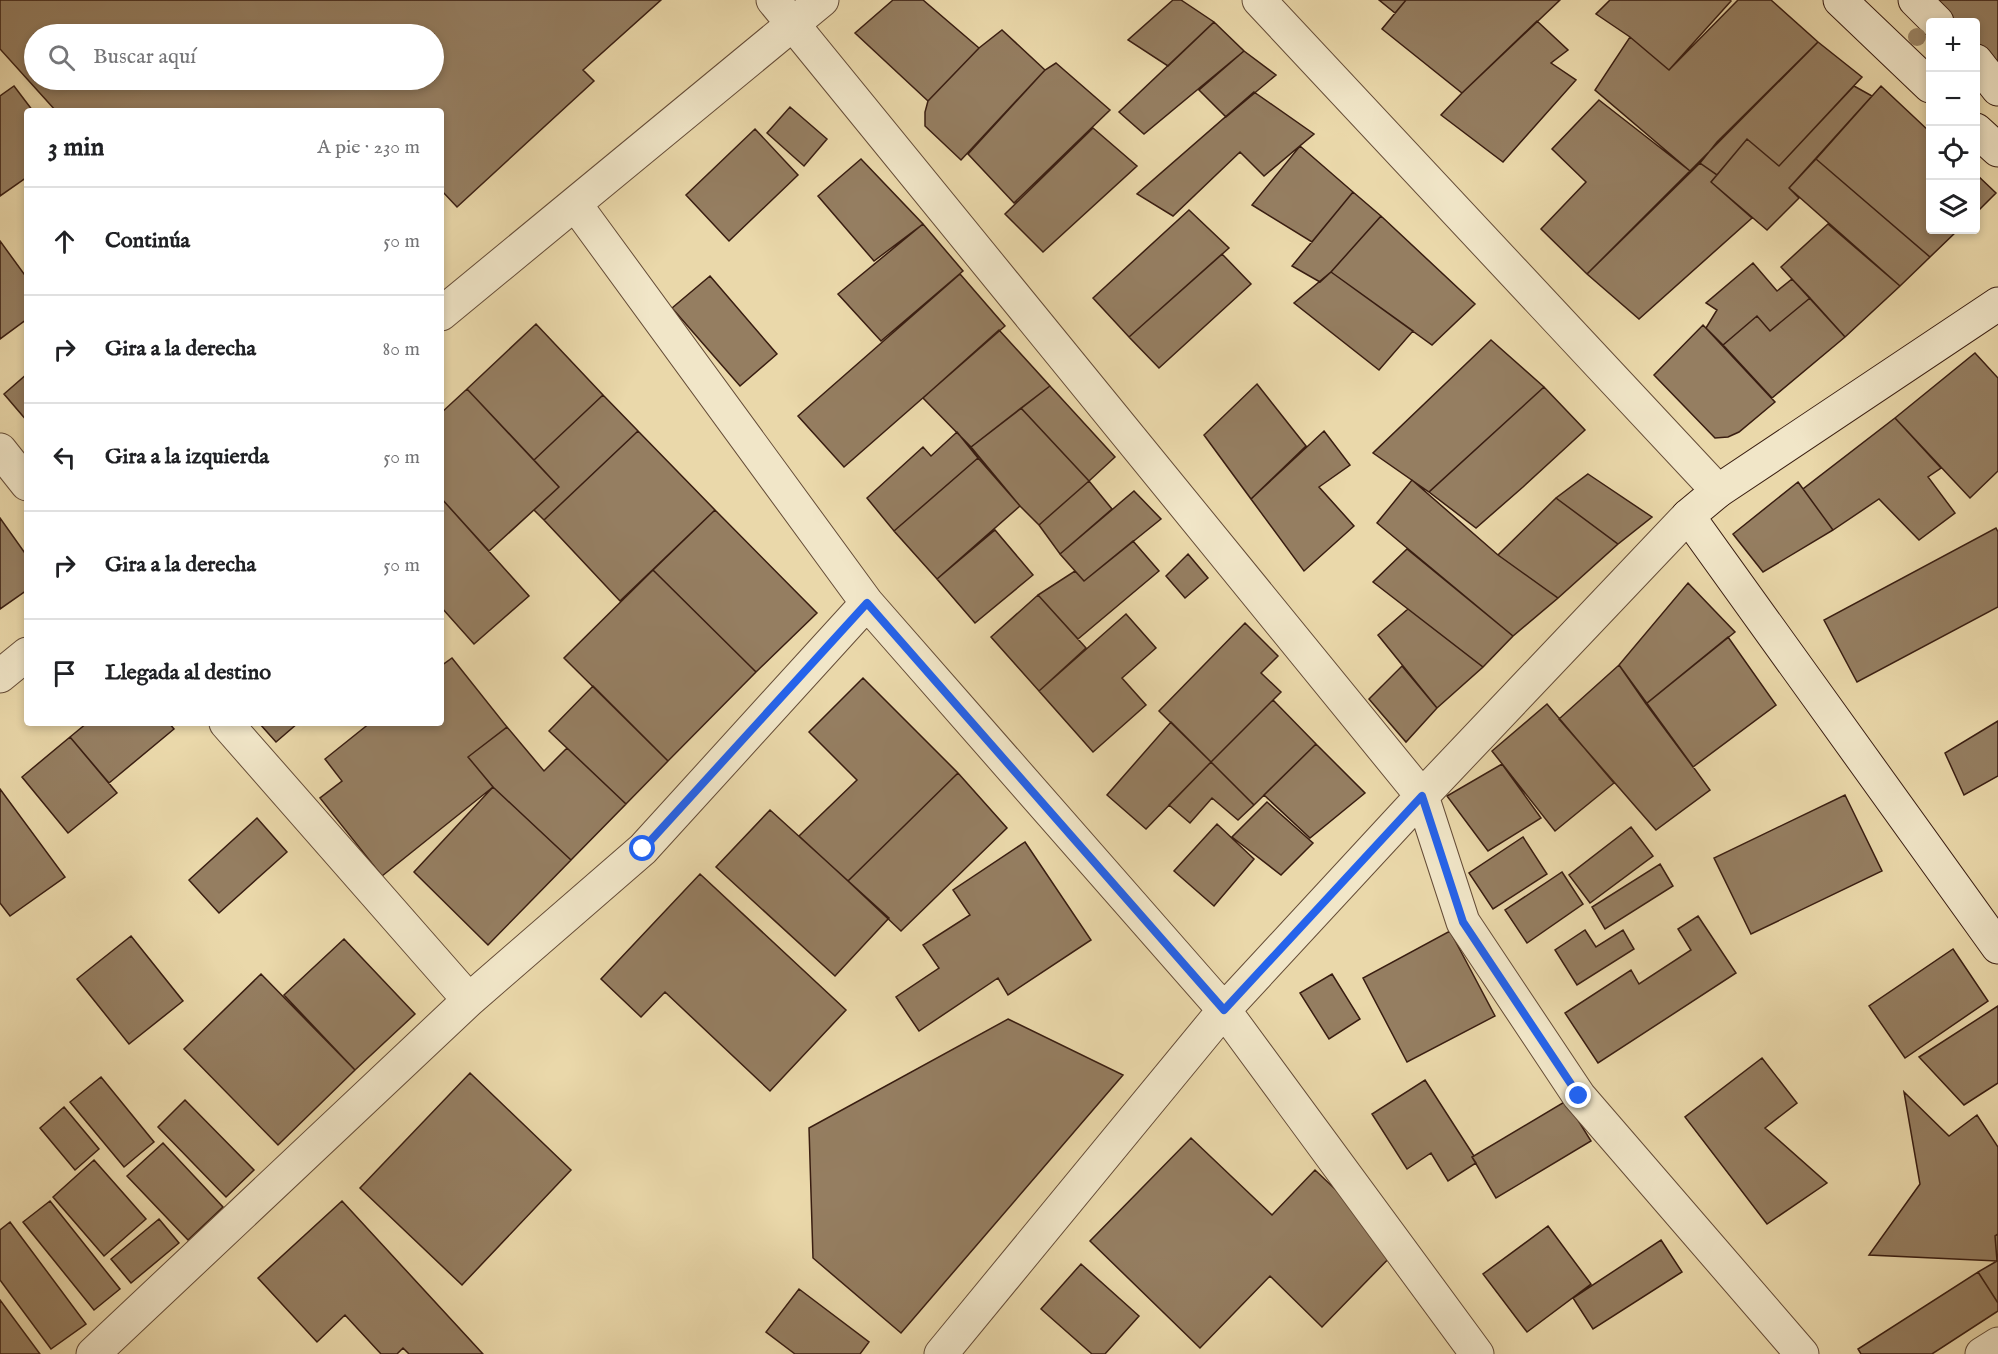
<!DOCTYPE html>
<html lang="es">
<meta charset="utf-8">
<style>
:root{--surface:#fff;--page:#f2f2f2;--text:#202124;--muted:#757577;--line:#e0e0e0}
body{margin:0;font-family:"IM FELL English",serif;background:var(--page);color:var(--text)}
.controls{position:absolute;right:18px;top:18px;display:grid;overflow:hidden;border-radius:6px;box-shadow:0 3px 9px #0003}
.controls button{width:54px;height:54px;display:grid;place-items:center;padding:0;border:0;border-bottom:2px solid var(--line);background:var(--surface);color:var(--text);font:30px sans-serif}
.stop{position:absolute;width:18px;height:18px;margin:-14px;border:4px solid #2563eb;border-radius:50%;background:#fff}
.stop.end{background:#2563eb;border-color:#fff;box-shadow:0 2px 6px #0008}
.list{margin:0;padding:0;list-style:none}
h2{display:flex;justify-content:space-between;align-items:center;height:78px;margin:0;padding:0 24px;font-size:26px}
h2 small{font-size:20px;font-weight:400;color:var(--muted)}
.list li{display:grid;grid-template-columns:39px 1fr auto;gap:18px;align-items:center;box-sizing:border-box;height:108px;padding:0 24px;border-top:2px solid var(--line)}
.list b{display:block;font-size:22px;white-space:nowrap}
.list em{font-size:20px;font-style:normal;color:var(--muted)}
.icon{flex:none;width:33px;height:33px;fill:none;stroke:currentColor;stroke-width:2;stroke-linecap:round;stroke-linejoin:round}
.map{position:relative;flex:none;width:1998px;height:1354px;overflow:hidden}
.search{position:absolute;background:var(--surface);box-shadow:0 3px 9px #0003;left:24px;top:24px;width:420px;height:66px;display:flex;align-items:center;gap:15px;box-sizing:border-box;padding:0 21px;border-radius:33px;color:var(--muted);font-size:22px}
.panel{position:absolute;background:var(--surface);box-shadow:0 3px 9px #0003;left:24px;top:108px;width:420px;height:618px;border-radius:6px}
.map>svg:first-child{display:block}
.building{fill:#957e61;stroke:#391d11;stroke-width:1.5;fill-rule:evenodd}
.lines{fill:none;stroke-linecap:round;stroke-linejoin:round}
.street-casing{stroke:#654c37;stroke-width:35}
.secondary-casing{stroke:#391d11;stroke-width:35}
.street{stroke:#f1e6c8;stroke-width:33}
.secondary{stroke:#f1e6c8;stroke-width:33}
.tree{fill:#9d8767}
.route{stroke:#2563eb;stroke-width:8}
</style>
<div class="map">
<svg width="1998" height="1354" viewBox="0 0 1998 1354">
<rect width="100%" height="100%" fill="#ead8aa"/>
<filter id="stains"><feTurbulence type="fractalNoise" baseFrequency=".00333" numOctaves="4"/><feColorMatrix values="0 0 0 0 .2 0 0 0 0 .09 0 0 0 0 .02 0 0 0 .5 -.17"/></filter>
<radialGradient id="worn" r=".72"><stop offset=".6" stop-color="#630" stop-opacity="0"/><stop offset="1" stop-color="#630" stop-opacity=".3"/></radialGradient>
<path class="building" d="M 0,0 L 661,0 L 583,70 L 594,81 L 457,207 L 441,190 L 441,111 L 56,111 L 0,49 ZM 34,34 L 434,34 L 434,80 L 34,80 Z
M 893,0 L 923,0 L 979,48 L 928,101 L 855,33 Z
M 1173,0 L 1181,0 L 1214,22 L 1168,66 L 1128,40 Z
M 1379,0 L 1406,0 L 1395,13 Z
M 1406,0 L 1560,0 L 1462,93 L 1382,29 Z
M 1610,0 L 1730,0 L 1731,1 L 1669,70 L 1630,37 L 1596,14 Z
M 1738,0 L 1771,0 L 1818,42 L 1690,171 L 1595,90 L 1630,37 L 1669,70 Z
M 1935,0 L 1998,0 L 1998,60 L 1994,63 L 1976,43 L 1976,22 L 1956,22 Z
M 1537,21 L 1568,50 L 1551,63 L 1576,80 L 1503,162 L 1441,115 L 1462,93 Z
M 1214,22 L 1244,51 L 1144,134 L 1119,112 Z
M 1002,30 L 1045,70 L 961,160 L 925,126 L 925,112 L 928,101 L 979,48 Z
M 1818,42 L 1862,77 L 1779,166 L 1747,139 L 1717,175 L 1700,163 L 1717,142 Z
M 1244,51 L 1276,75 L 1226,117 L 1199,90 Z
M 1056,63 L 1110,110 L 1014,203 L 968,154 L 1045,70 Z
M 14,86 L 33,111 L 27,111 L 27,177 L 0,196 L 0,96 Z
M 1854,86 L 1872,96 L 1789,188 L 1799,198 L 1767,230 L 1711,182 L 1747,139 L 1779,166 Z
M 1881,86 L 1930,132 L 1930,230 L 1958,230 L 1930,257 L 1816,159 Z
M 1254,92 L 1314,134 L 1264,176 L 1240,152 L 1173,216 L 1137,194 Z
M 1599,100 L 1690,171 L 1587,274 L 1541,229 L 1586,182 L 1552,149 Z
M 790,107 L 827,139 L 804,166 L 767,133 Z
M 1093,128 L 1137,166 L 1043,252 L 1005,214 Z
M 755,129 L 798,175 L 729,241 L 686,195 Z
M 1300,146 L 1353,192 L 1312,242 L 1252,205 Z
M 861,159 L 923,224 L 874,261 L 818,196 Z
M 1816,159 L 1930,257 L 1900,286 L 1789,188 Z
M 1700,163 L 1717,175 L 1711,182 L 1752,218 L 1639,319 L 1587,274 Z
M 1976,174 L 1996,193 L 1976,213 Z
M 1353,192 L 1381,216 L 1331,272 L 1320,282 L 1292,266 Z
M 1189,210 L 1229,248 L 1129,337 L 1093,298 Z
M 1381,216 L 1475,304 L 1432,345 L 1331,272 Z
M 923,224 L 963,271 L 881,341 L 838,294 Z
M 1828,224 L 1900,286 L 1845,337 L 1781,267 Z
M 0,241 L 27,278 L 27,319 L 0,339 Z
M 1222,254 L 1251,284 L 1159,368 L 1129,337 Z
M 1753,263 L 1777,291 L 1792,279 L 1810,298 L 1770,331 L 1757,316 L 1723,345 L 1706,328 L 1717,310 L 1706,303 Z
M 1331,272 L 1413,331 L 1379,370 L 1294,303 Z
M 960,274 L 1005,326 L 844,467 L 798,416 Z
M 710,276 L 777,354 L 740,386 L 672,308 Z
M 1810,298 L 1845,337 L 1772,398 L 1723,345 L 1757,316 L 1770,331 Z
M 536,324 L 603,395 L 534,460 L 467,389 Z
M 1703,325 L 1775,402 L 1739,432 L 1728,437 L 1715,438 L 1654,375 Z
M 999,330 L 1050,386 L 971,447 L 923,398 Z
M 1491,340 L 1544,387 L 1429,492 L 1373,453 Z
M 1975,353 L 1998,378 L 1998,471 L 1970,498 L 1895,418 Z
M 27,374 L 27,421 L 4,394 Z
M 1257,384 L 1306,446 L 1251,499 L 1204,435 Z
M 1050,386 L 1115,457 L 1089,481 L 1021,408 Z
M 1544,387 L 1585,430 L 1523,487 L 1476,528 L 1429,492 Z
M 467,389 L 559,487 L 489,551 L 441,498 L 441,413 Z
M 603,395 L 638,431 L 544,520 L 534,510 L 559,487 L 534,460 Z
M 1021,408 L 1089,481 L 1039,525 L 1020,506 L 971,447 Z
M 1895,418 L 1941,468 L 1928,477 L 1955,513 L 1919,540 L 1879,499 L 1833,530 L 1803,489 Z
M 638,431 L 715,510 L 620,601 L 544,520 Z
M 1324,431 L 1350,465 L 1319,487 L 1354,526 L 1304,571 L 1251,499 Z
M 957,432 L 978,458 L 894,531 L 867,498 L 923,447 L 931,456 Z
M 978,458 L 1020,506 L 937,579 L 894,531 Z
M 1588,474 L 1652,517 L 1618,544 L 1556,498 Z
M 1412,480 L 1498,555 L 1558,598 L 1513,636 L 1377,523 Z
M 1089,481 L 1112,509 L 1060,554 L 1039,525 Z
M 1798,482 L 1833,530 L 1763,572 L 1733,534 Z
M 1134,491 L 1161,519 L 1084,581 L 1060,554 Z
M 441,498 L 529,596 L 474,644 L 441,607 Z
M 1556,498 L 1618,544 L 1558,598 L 1498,555 Z
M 715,510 L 817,613 L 756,672 L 653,570 Z
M 0,518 L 27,556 L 27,590 L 0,609 Z
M 1996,528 L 1998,532 L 1998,607 L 1857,682 L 1824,620 Z
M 995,530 L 1033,575 L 975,623 L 937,579 Z
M 1133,541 L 1159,571 L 1078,639 L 1038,595 L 1075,571 L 1084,581 Z
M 1407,549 L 1513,636 L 1483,667 L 1373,582 Z
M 1188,554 L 1208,578 L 1185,598 L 1166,576 Z
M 653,570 L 756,672 L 668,761 L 564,658 Z
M 1688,583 L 1735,632 L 1646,704 L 1619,665 Z
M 1038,595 L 1086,648 L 1039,691 L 991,637 Z
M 1408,609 L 1483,667 L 1437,708 L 1378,635 Z
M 1126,614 L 1156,648 L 1122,678 L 1146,705 L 1093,752 L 1039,691 Z
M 1245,623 L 1278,656 L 1261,673 L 1281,692 L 1211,762 L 1159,711 Z
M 1728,637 L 1776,705 L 1693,767 L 1646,704 Z
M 452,658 L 507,727 L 468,757 L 493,787 L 382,876 L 320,798 L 342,781 L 325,759 L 370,723 L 441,723 L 441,666 Z
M 1619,665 L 1710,790 L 1656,830 L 1559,719 Z
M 1402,666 L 1437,708 L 1406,742 L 1369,699 Z
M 863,678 L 958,773 L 848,881 L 799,836 L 857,780 L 809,732 Z
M 593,686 L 668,761 L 626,804 L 549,731 Z
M 1273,700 L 1316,744 L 1254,805 L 1211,762 Z
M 1547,704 L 1614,783 L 1555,831 L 1492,751 Z
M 1998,721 L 1998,776 L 1964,795 L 1945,753 Z
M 1171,722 L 1211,762 L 1146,829 L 1107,795 Z
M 87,723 L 169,723 L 174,729 L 109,783 L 70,737 Z
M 259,723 L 298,723 L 276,742 Z
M 507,727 L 544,771 L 567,748 L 626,804 L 571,860 L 493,787 L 468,757 Z
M 70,737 L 117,793 L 68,833 L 22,777 Z
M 1316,744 L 1365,793 L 1310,838 L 1264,795 Z
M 1211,762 L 1254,805 L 1238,820 L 1212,798 L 1190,823 L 1169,805 Z
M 1502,764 L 1541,818 L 1488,851 L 1447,796 Z
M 958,773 L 1007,828 L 901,931 L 848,881 Z
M 493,787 L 571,860 L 488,945 L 414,872 Z
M 0,789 L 65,877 L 10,916 L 0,903 Z
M 1845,795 L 1882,871 L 1751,934 L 1714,858 Z
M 1267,802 L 1313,843 L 1281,875 L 1232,837 Z
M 770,810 L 889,918 L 835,976 L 716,867 Z
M 257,818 L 287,852 L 219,913 L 189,880 Z
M 1217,824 L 1254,859 L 1214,906 L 1174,871 Z
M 1631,827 L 1653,856 L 1590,903 L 1569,875 Z
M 1523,837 L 1547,874 L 1493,909 L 1469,873 Z
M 1025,842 L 1091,940 L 1008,995 L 998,978 L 919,1031 L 896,997 L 939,968 L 923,945 L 970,915 L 953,890 Z
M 1660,864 L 1673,886 L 1605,929 L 1592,907 Z
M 1562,872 L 1583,904 L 1527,943 L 1505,910 Z
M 700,874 L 846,1010 L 770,1091 L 665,992 L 641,1017 L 601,979 Z
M 1698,916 L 1736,973 L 1598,1063 L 1565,1013 L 1631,970 L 1639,984 L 1691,950 L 1678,929 Z
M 1585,930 L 1596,947 L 1623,930 L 1634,949 L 1577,985 L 1555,950 Z
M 1450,931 L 1495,1016 L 1407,1062 L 1363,978 Z
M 131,936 L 183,1001 L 129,1044 L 77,979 Z
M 344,939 L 415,1014 L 355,1070 L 284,995 Z
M 1953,949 L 1988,1001 L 1905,1058 L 1869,1006 Z
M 261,974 L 355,1070 L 278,1145 L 184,1049 Z
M 1332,974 L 1360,1019 L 1329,1039 L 1300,993 Z
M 1998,1006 L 1998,1083 L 1964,1105 L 1919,1057 Z
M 1008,1019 L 1123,1075 L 901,1333 L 813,1258 L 809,1128 Z
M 1762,1058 L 1797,1103 L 1765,1128 L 1827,1183 L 1767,1224 L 1685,1117 Z
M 470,1073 L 571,1170 L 462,1285 L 360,1188 Z
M 101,1077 L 154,1142 L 124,1167 L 70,1102 Z
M 1425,1080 L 1474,1156 L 1472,1157 L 1476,1163 L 1448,1181 L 1431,1153 L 1407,1169 L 1372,1114 Z
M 1904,1092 L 1949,1136 L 1977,1115 L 1998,1147 L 1998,1234 L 1995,1236 L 1997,1261 L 1869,1255 L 1920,1184 Z
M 185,1100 L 254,1170 L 226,1197 L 158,1127 Z
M 1566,1101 L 1591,1141 L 1496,1198 L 1472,1157 Z
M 64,1107 L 99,1149 L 75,1170 L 40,1128 Z
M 1191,1138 L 1272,1215 L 1315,1170 L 1398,1249 L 1322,1327 L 1270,1276 L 1200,1348 L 1090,1241 Z
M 163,1143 L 223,1207 L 188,1240 L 127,1176 Z
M 94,1160 L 146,1219 L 104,1256 L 53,1197 Z
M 50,1201 L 120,1289 L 94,1310 L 23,1222 Z
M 342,1201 L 483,1354 L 409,1354 L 403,1348 L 397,1354 L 381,1354 L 345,1315 L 317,1342 L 258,1278 Z
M 159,1219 L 179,1243 L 131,1283 L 111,1259 Z
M 10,1222 L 86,1324 L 51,1349 L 0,1280 L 0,1230 Z
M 1548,1226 L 1591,1284 L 1527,1332 L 1483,1274 Z
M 1998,1234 L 1998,1303 L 1978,1272 L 1997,1261 L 1995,1236 Z
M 1661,1240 L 1682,1272 L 1593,1329 L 1573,1298 Z
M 1081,1264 L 1139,1316 L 1105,1354 L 1092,1354 L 1041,1309 Z
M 1978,1272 L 1998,1303 L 1998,1311 L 1932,1354 L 1861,1354 L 1858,1349 Z
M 799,1289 L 869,1342 L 860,1354 L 795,1354 L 766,1332 Z
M 0,1300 L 40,1354 L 0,1354 Z"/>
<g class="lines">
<defs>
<path id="street" d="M 773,0 L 1422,796 L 1463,922 L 1579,1096 L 1802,1354
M 1259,0 L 1718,491
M 575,204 L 867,603 L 1224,1010 L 1477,1354
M 441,314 L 822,0
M 0,450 L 27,484
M 0,676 L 27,654
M 226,723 L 469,1000
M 93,1354 L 469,1000 L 643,849 L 867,603
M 941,1354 L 1224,1010 L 1422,796 L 1688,516
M 1982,1354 L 1998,1344"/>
<path id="secondary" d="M 1840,0 L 1930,86
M 1915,0 L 1937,22
M 1976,61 L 1998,89
M 1976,130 L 1998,150
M 1998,304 L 1718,491 L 1688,516 L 1998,947"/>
</defs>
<use href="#street" class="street-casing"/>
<use href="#secondary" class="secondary-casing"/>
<use href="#street" class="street"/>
<use href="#secondary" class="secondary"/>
</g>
<circle class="tree" cx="1917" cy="37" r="9"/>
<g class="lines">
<path class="route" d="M 643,849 L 867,603 L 1224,1010 L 1422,796 L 1463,922 L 1579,1096"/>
</g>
<rect width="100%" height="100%" filter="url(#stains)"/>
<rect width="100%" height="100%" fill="url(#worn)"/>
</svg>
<div class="controls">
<button>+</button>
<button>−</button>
<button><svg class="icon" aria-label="locate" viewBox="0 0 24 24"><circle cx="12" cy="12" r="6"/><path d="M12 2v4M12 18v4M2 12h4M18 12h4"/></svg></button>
<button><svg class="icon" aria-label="layers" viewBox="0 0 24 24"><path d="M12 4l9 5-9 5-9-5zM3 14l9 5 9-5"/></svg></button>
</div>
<div class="stop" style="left:643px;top:849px"></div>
<div class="stop end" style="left:1579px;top:1096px"></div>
<div class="search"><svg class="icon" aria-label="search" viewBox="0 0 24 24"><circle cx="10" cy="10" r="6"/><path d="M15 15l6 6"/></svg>Buscar aquí</div>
<section class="panel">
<h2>3 min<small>A pie · 230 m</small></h2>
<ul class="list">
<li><svg class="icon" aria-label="ahead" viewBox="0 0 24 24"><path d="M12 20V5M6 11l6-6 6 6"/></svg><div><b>Continúa</b></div><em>50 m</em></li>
<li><svg class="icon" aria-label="right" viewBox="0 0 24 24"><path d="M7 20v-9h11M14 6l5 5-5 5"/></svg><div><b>Gira a la derecha</b></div><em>80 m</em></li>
<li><svg class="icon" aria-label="left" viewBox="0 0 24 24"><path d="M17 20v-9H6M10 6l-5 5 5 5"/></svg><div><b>Gira a la izquierda</b></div><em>50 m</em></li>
<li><svg class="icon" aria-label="right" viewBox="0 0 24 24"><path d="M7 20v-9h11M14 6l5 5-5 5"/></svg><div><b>Gira a la derecha</b></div><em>50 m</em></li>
<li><svg class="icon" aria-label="arrive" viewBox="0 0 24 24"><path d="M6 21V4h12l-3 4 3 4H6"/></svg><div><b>Llegada al destino</b></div></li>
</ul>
</section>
</div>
